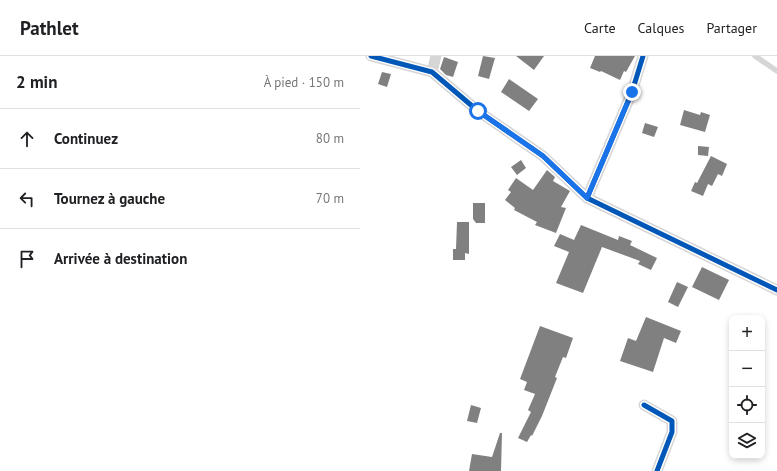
<!DOCTYPE html>
<html lang="fr">
<meta charset="utf-8">
<style>
:root{--surface:#fff;--page:#f6f6f6;--text:#202124;--muted:#757577;--line:#e0e0e0}
body{margin:0;font-family:"PT Sans",sans-serif;background:var(--page);color:var(--text)}
.controls{position:absolute;right:12px;bottom:12px;display:grid;overflow:hidden;border-radius:8px;box-shadow:0 2px 6px #0003}
.controls button{width:36px;height:36px;display:grid;place-items:center;padding:0;border:0;border-bottom:1px solid var(--line);background:var(--surface);color:var(--text);font:20px sans-serif}
.stop{position:absolute;width:12px;height:12px;margin:-9px;border:3px solid #1a73e8;border-radius:50%;background:#fff}
.stop.end{background:#1a73e8;border-color:#fff;box-shadow:0 1px 4px #0008}
.list{margin:0;padding:0;list-style:none}
h2{display:flex;justify-content:space-between;align-items:center;height:52px;margin:0;padding:0 16px;font-size:17px}
h2 small{font-size:13px;font-weight:400;color:var(--muted)}
.list li{display:grid;grid-template-columns:26px 1fr auto;gap:12px;align-items:center;box-sizing:border-box;height:60px;padding:0 16px;border-top:1px solid var(--line)}
.list b{display:block;font-size:15px;white-space:nowrap}
.list em{font-size:13px;font-style:normal;color:var(--muted)}
.icon{flex:none;width:22px;height:22px;fill:none;stroke:currentColor;stroke-width:2;stroke-linecap:round;stroke-linejoin:round}
.map{position:relative;flex:none;width:417px;height:415px;overflow:hidden}
header{display:flex;align-items:center;gap:24px;box-sizing:border-box;height:56px;padding:0 20px;background:var(--surface);border-bottom:1px solid var(--line)}
header strong{font-size:19px}
nav{display:flex;gap:22px;margin-inline-start:auto;font-size:14px}
main{display:flex}
aside{flex:1;background:var(--surface)}
.map>svg:first-child{display:block}
.building{fill:#808080}
.lines{fill:none;stroke-linecap:round;stroke-linejoin:round}
.service{stroke:#d6d6d6;stroke-width:5.5}
.minor{stroke:#d6d6d6;stroke-width:11}
.cycleway-casing{stroke:#fff;stroke-width:8}
.cycleway{stroke:#0057b8;stroke-width:5}
.route{stroke:#1a73e8;stroke-width:5}
</style>
<header>
<strong>Pathlet</strong>
<nav><a>Carte</a><a>Calques</a><a>Partager</a></nav>
</header>
<main>
<aside>
<h2>2 min<small>À pied · 150 m</small></h2>
<ul class="list">
<li><svg class="icon" aria-label="ahead" viewBox="0 0 24 24"><path d="M12 20V5M6 11l6-6 6 6"/></svg><div><b>Continuez</b></div><em>80 m</em></li>
<li><svg class="icon" aria-label="left" viewBox="0 0 24 24"><path d="M17 20v-9H6M10 6l-5 5 5 5"/></svg><div><b>Tournez à gauche</b></div><em>70 m</em></li>
<li><svg class="icon" aria-label="arrive" viewBox="0 0 24 24"><path d="M6 21V4h12l-3 4 3 4H6"/></svg><div><b>Arrivée à destination</b></div></li>
</ul>
</aside>
<div class="map">
<svg width="417" height="415" viewBox="0 0 417 415">
<rect width="100%" height="100%" fill="#fff"/>
<path class="building" d="M 123,0 L 135,2 L 129,23 L 118,20 Z
M 156,0 L 184,0 L 174,14 Z
M 235,0 L 275,0 L 266,16 L 264,15 L 260,24 L 241,15 L 240,16 L 230,12 Z
M 84,1 L 98,6 L 93,21 L 86,19 L 80,13 Z
M 22,16 L 31,18 L 27,31 L 18,28 Z
M 149,23 L 178,43 L 169,55 L 141,36 Z
M 324,54 L 340,59 L 341,56 L 350,59 L 345,76 L 320,69 Z
M 285,67 L 298,71 L 294,81 L 282,77 Z
M 338,90 L 349,91 L 348,100 L 338,99 Z
M 351,100 L 367,108 L 362,120 L 358,118 L 352,130 L 348,128 L 343,140 L 331,135 L 335,126 L 337,127 Z
M 161,104 L 166,112 L 157,119 L 151,111 Z
M 187,114 L 195,121 L 193,125 L 210,135 L 201,151 L 206,152 L 196,177 L 175,169 L 177,166 L 154,154 L 155,152 L 145,144 L 151,136 L 148,134 L 156,122 L 173,134 Z
M 113,147 L 125,147 L 125,167 L 116,167 L 113,163 Z
M 97,166 L 109,166 L 109,198 L 105,197 L 105,204 L 93,204 L 93,193 L 96,193 Z
M 221,169 L 258,184 L 259,180 L 272,185 L 270,189 L 297,202 L 291,214 L 278,208 L 280,205 L 242,191 L 223,237 L 196,227 L 209,196 L 194,190 L 200,178 L 214,184 Z
M 342,211 L 369,224 L 359,244 L 332,231 Z
M 317,226 L 328,231 L 318,251 L 308,246 Z
M 286,261 L 321,275 L 316,287 L 304,282 L 293,316 L 260,305 L 268,282 L 276,285 Z
M 180,270 L 213,282 L 206,302 L 203,301 L 195,321 L 197,322 L 182,360 L 172,380 L 171,379 L 167,386 L 158,382 L 171,356 L 168,354 L 175,338 L 164,334 L 167,326 L 160,323 Z
M 111,349 L 121,352 L 117,367 L 107,365 Z
M 140,377 L 142,377 L 141,415 L 109,415 L 112,398 L 132,401 Z"/>
<g class="lines">
<path class="service" d="M 395,0 L 417,15"/>
<path class="minor" d="M 11,0 L 72,16 L 118,55 L 183,100 L 227,142
M 283,0 L 272,36 L 227,142 L 417,234
M 72,16 L 76,0
M 284,349 L 312,365 L 312,376 L 297,415"/>
<defs>
<path id="cycleway" d="M 11,0 L 72,16 L 118,55 L 183,100 L 227,142
M 283,0 L 272,36 L 227,142 L 417,234
M 284,349 L 312,365 L 312,376 L 297,415"/>
</defs>
<use href="#cycleway" class="cycleway-casing"/>
<use href="#cycleway" class="cycleway"/>
</g>
<g class="lines">
<path class="route" d="M 118,55 L 183,100 L 227,142 L 272,36"/>
</g>
</svg>
<div class="controls">
<button>+</button>
<button>−</button>
<button><svg class="icon" aria-label="locate" viewBox="0 0 24 24"><circle cx="12" cy="12" r="6"/><path d="M12 2v4M12 18v4M2 12h4M18 12h4"/></svg></button>
<button><svg class="icon" aria-label="layers" viewBox="0 0 24 24"><path d="M12 4l9 5-9 5-9-5zM3 14l9 5 9-5"/></svg></button>
</div>
<div class="stop" style="left:118px;top:55px"></div>
<div class="stop end" style="left:272px;top:36px"></div>
</div>
</main>
